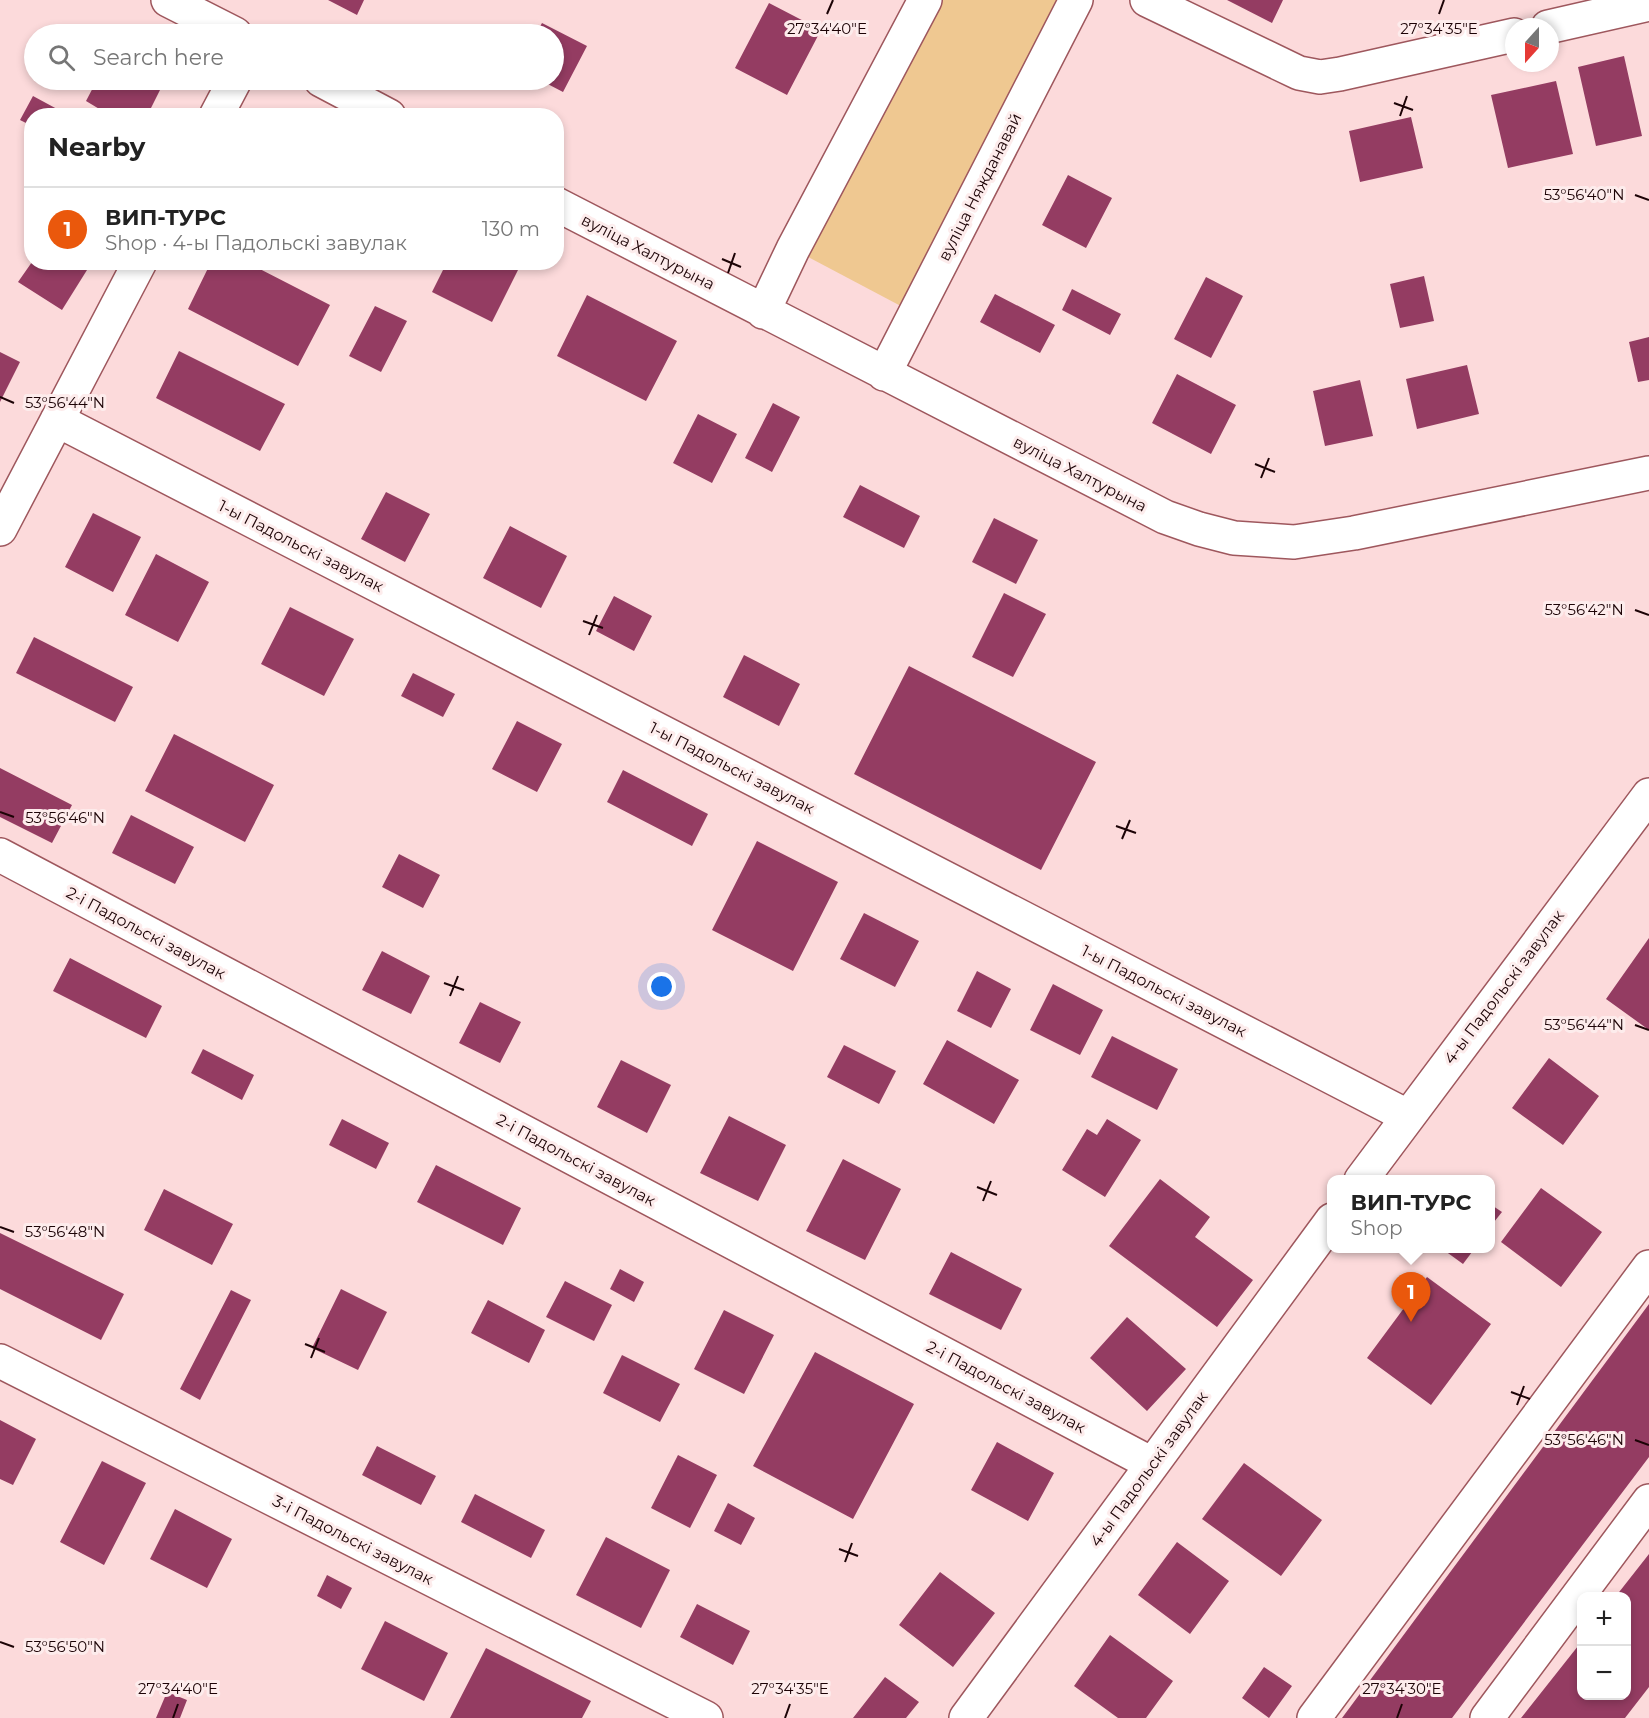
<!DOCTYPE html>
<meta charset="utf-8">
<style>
:root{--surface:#fff;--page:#f6f6f6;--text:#222;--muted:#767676;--line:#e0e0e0;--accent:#ea580c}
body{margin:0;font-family:Montserrat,sans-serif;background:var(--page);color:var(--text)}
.controls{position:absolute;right:18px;bottom:18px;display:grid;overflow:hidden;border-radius:12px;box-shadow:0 3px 9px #0003}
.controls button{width:54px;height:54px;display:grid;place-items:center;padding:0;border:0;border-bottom:2px solid var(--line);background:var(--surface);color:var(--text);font:30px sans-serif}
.compass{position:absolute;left:1505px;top:18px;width:54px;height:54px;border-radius:50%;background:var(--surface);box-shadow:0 3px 9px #0003;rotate:201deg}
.you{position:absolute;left:662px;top:987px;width:21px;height:21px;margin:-15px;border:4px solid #fff;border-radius:50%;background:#1a73e8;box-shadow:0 0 0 9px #1a73e833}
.badge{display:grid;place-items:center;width:39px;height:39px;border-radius:50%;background:var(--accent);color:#fff;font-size:20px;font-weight:700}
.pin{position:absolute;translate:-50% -50px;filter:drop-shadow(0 2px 3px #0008)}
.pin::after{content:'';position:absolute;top:32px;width:21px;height:18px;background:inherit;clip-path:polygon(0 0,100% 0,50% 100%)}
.popup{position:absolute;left:1327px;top:1175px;width:168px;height:78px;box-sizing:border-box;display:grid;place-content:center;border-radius:12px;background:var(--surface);filter:drop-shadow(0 2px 4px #0005);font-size:20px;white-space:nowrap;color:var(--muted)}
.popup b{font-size:22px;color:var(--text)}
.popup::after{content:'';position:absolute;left:50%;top:100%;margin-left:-12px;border:12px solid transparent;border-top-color:var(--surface)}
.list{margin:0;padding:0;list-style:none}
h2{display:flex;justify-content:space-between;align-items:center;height:78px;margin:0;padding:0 24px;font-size:26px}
h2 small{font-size:20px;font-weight:400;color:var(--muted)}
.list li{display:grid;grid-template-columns:39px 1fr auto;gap:18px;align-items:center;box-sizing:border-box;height:84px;padding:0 24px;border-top:2px solid var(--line)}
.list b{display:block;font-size:22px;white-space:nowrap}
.list p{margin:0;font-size:20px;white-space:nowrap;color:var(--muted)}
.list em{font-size:20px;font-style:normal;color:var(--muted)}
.icon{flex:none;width:33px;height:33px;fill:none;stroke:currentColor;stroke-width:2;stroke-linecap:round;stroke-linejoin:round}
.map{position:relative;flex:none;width:1649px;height:1718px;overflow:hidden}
.search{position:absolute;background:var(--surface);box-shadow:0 3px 9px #0003;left:24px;top:24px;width:540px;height:66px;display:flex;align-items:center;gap:15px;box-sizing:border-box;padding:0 21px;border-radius:33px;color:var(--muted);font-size:22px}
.panel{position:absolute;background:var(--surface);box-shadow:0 3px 9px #0003;left:24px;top:108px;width:540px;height:162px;border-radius:24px}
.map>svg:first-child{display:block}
.green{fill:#efc891}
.building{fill:#943c62}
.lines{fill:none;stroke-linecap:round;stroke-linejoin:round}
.minor-casing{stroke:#9e575d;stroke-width:36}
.minor{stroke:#fff;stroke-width:33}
.ticks{fill:none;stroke:#1c0306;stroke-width:2}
.labels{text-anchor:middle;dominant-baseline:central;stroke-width:6;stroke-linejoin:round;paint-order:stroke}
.street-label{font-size:16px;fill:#1c0306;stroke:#fdecec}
.ticks-label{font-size:15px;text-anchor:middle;fill:#1c0306;stroke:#fdecec;stroke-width:6;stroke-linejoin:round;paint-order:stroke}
</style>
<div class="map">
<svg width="1649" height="1718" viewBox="0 0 1649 1718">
<rect width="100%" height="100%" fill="#fcdadb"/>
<path class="green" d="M 925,0 L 1076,0 L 914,313 L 793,249 Z"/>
<path class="building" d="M 328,0 L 364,0 L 357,15 Z
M 1227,0 L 1283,0 L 1272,23 Z
M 769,3 L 821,30 L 787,95 L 735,68 Z
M 542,23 L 587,46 L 563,92 L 540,80 L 554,80 L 554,34 L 536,34 Z
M 1624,56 L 1642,136 L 1596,146 L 1578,67 Z
M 97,80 L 155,80 L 163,84 L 147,116 L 111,116 L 86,101 Z
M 1556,81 L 1573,154 L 1508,168 L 1491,95 Z
M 33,96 L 70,116 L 32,116 L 32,126 L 20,120 Z
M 1411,117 L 1423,168 L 1360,182 L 1349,131 Z
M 1068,175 L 1112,198 L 1086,248 L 1042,225 Z
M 32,262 L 92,262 L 62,310 L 18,282 Z
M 211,262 L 246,262 L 330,305 L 298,366 L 188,309 Z
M 330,262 L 347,262 L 343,269 Z
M 447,262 L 522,262 L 492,322 L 432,292 Z
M 1424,276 L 1434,321 L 1400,328 L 1390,284 Z
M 1206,277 L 1243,296 L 1211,358 L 1174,339 Z
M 1072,289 L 1121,314 L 1110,335 L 1062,310 Z
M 995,294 L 1055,325 L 1040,353 L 980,322 Z
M 587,295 L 677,341 L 646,401 L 557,356 Z
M 375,306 L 407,321 L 381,372 L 349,356 Z
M 1649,337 L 1649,380 L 1638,382 L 1629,342 Z
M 179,351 L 285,404 L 260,451 L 156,398 Z
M 0,352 L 20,362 L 0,402 Z
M 1467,365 L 1479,414 L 1417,429 L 1406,379 Z
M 1177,374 L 1236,405 L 1211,454 L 1152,423 Z
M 1360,380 L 1373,436 L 1325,446 L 1313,391 Z
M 773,403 L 800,417 L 772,472 L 745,458 Z
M 698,414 L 737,434 L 712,483 L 673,463 Z
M 860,485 L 920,516 L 904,548 L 843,517 Z
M 386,492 L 430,514 L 405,562 L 361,539 Z
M 93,513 L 141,537 L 113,592 L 65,567 Z
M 994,518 L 1038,540 L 1016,584 L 972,562 Z
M 510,526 L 567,556 L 541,608 L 483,578 Z
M 156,554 L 209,582 L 178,642 L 125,615 Z
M 1004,593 L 1046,614 L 1013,677 L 972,657 Z
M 614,596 L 652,616 L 634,651 L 596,631 Z
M 290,607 L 354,639 L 324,696 L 261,664 Z
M 34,637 L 133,687 L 115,722 L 16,673 Z
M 744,655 L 800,684 L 779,726 L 723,697 Z
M 909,666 L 1096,762 L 1041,870 L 854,774 Z
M 413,673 L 455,694 L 443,717 L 401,696 Z
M 517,721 L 562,744 L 537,792 L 492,769 Z
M 174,734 L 274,785 L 245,842 L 145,791 Z
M 0,768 L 72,805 L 52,843 L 0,817 Z
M 623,770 L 708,814 L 692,846 L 607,802 Z
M 131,815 L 194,847 L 175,884 L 112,853 Z
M 757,841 L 838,882 L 793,971 L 712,930 Z
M 399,854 L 440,875 L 423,908 L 382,887 Z
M 864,913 L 919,941 L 895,987 L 840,959 Z
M 1649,938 L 1649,1030 L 1606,999 Z
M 382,951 L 430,976 L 411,1014 L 362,990 Z
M 70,958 L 162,1006 L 146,1038 L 53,991 Z
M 977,971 L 1011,989 L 991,1028 L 957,1011 Z
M 1053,984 L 1103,1010 L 1080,1055 L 1030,1030 Z
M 480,1002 L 521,1022 L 500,1063 L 459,1043 Z
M 1112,1036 L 1178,1069 L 1157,1110 L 1091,1077 Z
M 947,1040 L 1019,1080 L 994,1124 L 923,1084 Z
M 844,1045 L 896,1071 L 879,1104 L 827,1077 Z
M 203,1049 L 254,1075 L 242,1100 L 191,1073 Z
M 1549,1058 L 1599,1096 L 1563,1145 L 1512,1108 Z
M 621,1060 L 671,1085 L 647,1133 L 597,1107 Z
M 729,1116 L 786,1145 L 758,1201 L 700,1173 Z
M 342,1119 L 389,1143 L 376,1169 L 329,1145 Z
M 1107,1119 L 1141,1140 L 1105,1197 L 1062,1170 L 1087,1129 L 1097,1135 Z
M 843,1159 L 901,1189 L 865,1260 L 806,1231 Z
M 436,1165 L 521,1208 L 503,1245 L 417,1202 Z
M 1160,1179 L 1210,1217 L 1195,1237 L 1253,1280 L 1217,1327 L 1109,1246 Z
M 1541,1188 L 1602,1232 L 1561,1287 L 1501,1242 Z
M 164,1189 L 233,1224 L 212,1265 L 144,1230 Z
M 1490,1204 L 1502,1212 L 1490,1227 Z
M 0,1233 L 124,1294 L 101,1340 L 0,1289 Z
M 1441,1248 L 1475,1248 L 1463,1264 Z
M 951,1252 L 1022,1289 L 1001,1330 L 929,1294 Z
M 620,1269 L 644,1282 L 634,1302 L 610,1289 Z
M 1427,1277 L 1491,1324 L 1431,1405 L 1367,1358 Z
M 565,1281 L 612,1305 L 594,1341 L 546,1317 Z
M 341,1289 L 387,1312 L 358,1370 L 312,1348 Z
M 231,1290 L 251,1300 L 200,1400 L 180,1389 Z
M 488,1300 L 545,1330 L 529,1363 L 471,1333 Z
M 1649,1304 L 1649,1457 L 1452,1718 L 1342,1718 Z
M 724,1310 L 774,1335 L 744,1394 L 694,1369 Z
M 1127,1317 L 1186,1369 L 1147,1411 L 1090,1358 Z
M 815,1352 L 914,1404 L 853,1519 L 753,1466 Z
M 622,1355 L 680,1384 L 660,1422 L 603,1393 Z
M 0,1420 L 36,1439 L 13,1485 L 0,1479 Z
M 997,1442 L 1054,1473 L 1028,1521 L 971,1490 Z
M 377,1446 L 436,1476 L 421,1505 L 362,1475 Z
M 678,1455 L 717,1475 L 690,1528 L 651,1508 Z
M 102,1461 L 146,1483 L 104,1565 L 60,1542 Z
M 1244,1463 L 1322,1520 L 1281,1576 L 1202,1519 Z
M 475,1494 L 545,1530 L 531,1558 L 461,1522 Z
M 728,1503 L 755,1518 L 741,1545 L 714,1531 Z
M 175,1509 L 232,1539 L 207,1588 L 150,1559 Z
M 606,1537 L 670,1570 L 641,1628 L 576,1595 Z
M 1177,1542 L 1229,1581 L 1190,1634 L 1138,1595 Z
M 1649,1554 L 1649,1687 L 1625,1718 L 1521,1718 L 1582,1641 L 1582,1696 L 1626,1696 L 1626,1596 L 1616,1596 Z
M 940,1572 L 995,1613 L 953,1667 L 899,1625 Z
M 327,1575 L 352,1588 L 341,1609 L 317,1596 Z
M 697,1604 L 750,1631 L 733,1665 L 680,1637 Z
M 385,1621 L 448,1653 L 424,1701 L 361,1669 Z
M 1110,1635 L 1173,1681 L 1146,1718 L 1118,1718 L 1074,1686 Z
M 486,1648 L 591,1701 L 582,1718 L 450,1718 Z
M 1264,1667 L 1292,1686 L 1269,1718 L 1242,1698 Z
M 885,1677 L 919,1702 L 906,1718 L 853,1718 Z
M 167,1692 L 187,1700 L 180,1718 L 156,1718 Z"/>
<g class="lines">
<defs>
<path id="minor" d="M 168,0 L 235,34
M 1147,0 L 1299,73 L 1320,77 L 1340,74 L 1514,35
M 1548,27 L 1649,4
M 321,80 L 389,116
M 216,116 L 235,80
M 556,204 L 1165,517 L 1199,529 L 1234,538 L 1294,542 L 1354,533 L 1649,473
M 763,312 L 793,249 L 925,0
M 884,374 L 1076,0
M 57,420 L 1407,1116
M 0,529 L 140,262
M 0,855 L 1152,1464
M 1361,1180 L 1649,795
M 0,1361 L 706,1718
M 966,1718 L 1332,1220
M 1314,1718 L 1649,1267
M 1487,1718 L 1649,1501"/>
</defs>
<use href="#minor" class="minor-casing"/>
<use href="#minor" class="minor"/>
</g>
<path class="ticks" d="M 827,14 L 833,0M 1439,14 L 1444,0M 1394,103 L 1413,110M 1400,116 L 1407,96M 1635,195 L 1649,200M 722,259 L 741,267M 728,273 L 735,253M 0,397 L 14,403M 1255,464 L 1275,472M 1261,478 L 1269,458M 1635,610 L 1649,615M 583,621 L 603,628M 589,635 L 597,615M 0,812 L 14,817M 1116,826 L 1136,833M 1122,839 L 1130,820M 444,983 L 464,990M 450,996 L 458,976M 1635,1025 L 1649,1030M 977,1187 L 997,1195M 983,1201 L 991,1181M 0,1227 L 14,1232M 305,1344 L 325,1352M 311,1358 L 319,1338M 1511,1392 L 1530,1399M 1517,1405 L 1524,1386M 1635,1440 L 1649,1445M 839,1549 L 858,1556M 845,1562 L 852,1543M 0,1642 L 14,1647M 173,1718 L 178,1704M 785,1718 L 790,1704M 1397,1718 L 1402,1704"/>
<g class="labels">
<g class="street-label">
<text transform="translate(980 187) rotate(-63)">вуліца Няжданавай</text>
<text transform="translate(648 252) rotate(27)">вуліца Халтурына</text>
<text transform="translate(1080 474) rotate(27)">вуліца Халтурына</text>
<text transform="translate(301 546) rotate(27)">1-ы Падольскі завулак</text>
<text transform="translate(732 768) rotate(27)">1-ы Падольскі завулак</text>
<text transform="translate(146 933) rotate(28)">2-і Падольскі завулак</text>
<text transform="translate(1504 987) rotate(-53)">4-ы Падольскі завулак</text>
<text transform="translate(1164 991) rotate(27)">1-ы Падольскі завулак</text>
<text transform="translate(576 1160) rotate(28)">2-і Падольскі завулак</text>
<text transform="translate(1006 1387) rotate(28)">2-і Падольскі завулак</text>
<text transform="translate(1149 1469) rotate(-54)">4-ы Падольскі завулак</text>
<text transform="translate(353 1540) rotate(27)">3-і Падольскі завулак</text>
</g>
</g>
<g class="ticks-label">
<text x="827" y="34">27°34'40"E</text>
<text x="1439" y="34">27°34'35"E</text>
<text x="1584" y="200">53°56'40"N</text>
<text x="65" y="408">53°56'44"N</text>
<text x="1584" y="615">53°56'42"N</text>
<text x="65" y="823">53°56'46"N</text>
<text x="1584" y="1030">53°56'44"N</text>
<text x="65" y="1237">53°56'48"N</text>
<text x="1584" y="1445">53°56'46"N</text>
<text x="65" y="1652">53°56'50"N</text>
<text x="178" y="1694">27°34'40"E</text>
<text x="790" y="1694">27°34'35"E</text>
<text x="1402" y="1694">27°34'30"E</text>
</g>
</svg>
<div class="controls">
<button>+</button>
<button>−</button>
</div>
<svg class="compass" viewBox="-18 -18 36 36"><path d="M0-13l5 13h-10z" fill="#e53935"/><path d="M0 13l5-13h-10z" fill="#767676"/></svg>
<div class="you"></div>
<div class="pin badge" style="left:1411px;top:1322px">1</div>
<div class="popup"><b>ВИП-ТУРС</b>Shop</div>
<div class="search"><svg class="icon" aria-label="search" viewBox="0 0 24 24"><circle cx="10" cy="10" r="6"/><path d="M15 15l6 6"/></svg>Search here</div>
<section class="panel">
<h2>Nearby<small></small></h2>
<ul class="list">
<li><span class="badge">1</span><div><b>ВИП-ТУРС</b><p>Shop · 4-ы Падольскі завулак</p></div><em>130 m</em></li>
</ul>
</section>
</div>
